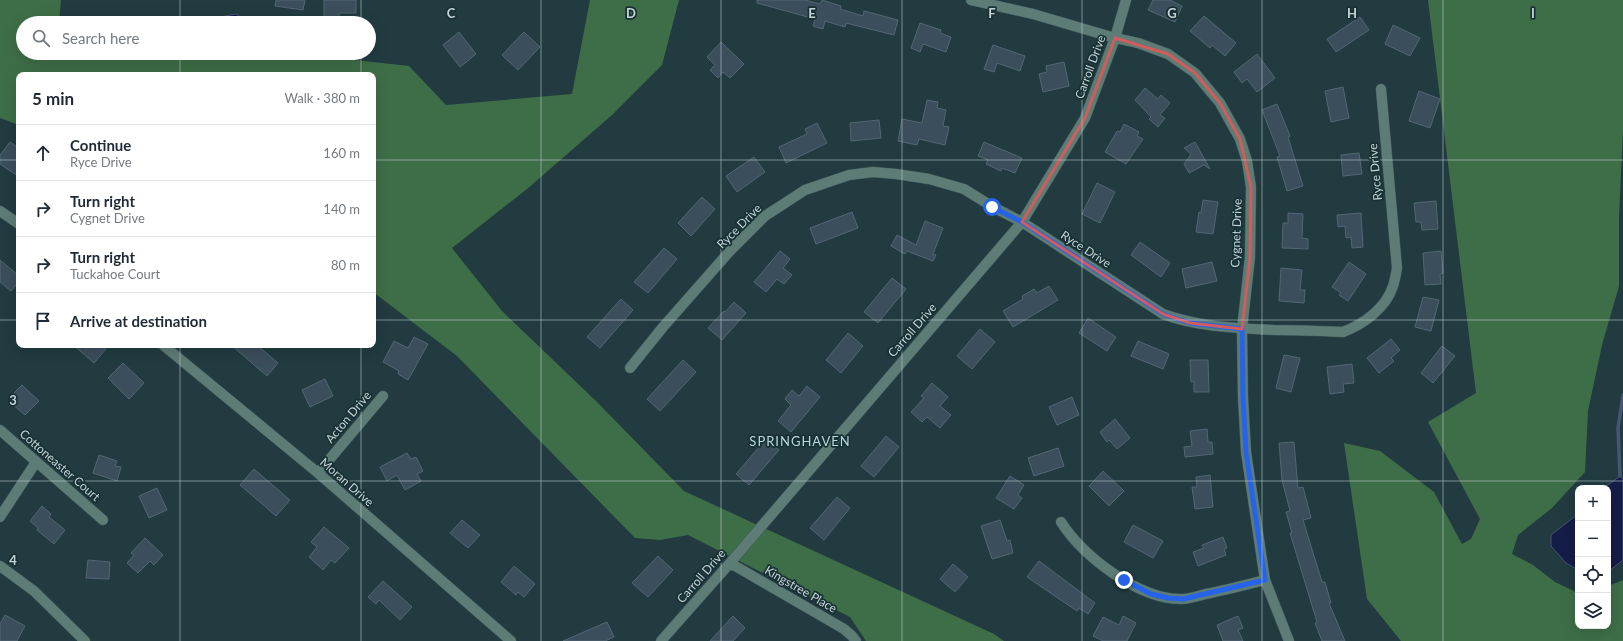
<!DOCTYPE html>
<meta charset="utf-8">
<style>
:root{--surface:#fff;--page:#f6f6f7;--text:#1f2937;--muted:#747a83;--line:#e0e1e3}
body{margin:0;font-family:Lato,sans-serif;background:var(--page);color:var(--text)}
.controls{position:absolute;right:12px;bottom:12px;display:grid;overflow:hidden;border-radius:8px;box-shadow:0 4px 16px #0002}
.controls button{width:36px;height:36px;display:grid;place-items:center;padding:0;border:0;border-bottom:1px solid var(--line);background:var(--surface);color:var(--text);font:20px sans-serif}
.stop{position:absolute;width:12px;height:12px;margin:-9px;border:3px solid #2563eb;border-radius:50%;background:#fff}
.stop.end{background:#2563eb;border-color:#fff;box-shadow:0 1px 4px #0008}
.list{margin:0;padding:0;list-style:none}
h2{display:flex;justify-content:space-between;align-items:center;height:52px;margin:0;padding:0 16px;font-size:17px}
h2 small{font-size:13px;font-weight:400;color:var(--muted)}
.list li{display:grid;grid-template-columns:26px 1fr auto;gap:12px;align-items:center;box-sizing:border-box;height:56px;padding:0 16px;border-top:1px solid var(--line)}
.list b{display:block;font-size:15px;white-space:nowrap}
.list p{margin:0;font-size:13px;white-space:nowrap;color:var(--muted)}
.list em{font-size:13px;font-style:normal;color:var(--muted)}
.icon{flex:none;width:22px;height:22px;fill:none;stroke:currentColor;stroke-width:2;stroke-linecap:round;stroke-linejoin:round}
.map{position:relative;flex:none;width:1623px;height:641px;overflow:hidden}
.search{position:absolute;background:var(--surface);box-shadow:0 4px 16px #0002;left:16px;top:16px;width:360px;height:44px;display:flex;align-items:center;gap:10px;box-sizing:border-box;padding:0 14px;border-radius:22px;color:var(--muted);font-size:15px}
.panel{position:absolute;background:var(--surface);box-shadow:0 4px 16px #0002;left:16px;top:72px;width:360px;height:276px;border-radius:8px}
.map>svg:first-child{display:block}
.forest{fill:#3e6e47}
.water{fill:#141c48;stroke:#495373}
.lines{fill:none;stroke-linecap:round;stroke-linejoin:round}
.stream{stroke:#495373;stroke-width:3.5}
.building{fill:#3b4e5b;stroke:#526674}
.minor-casing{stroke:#3f575b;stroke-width:11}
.minor{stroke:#5d7c75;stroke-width:10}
.route{stroke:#2563eb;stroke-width:5}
.marked{fill:none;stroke:#d15c5c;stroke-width:3;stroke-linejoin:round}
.grid{fill:none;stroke:#c5d4d7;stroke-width:1;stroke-opacity:0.55}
.labels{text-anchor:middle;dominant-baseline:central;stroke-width:3.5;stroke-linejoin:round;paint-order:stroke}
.street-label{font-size:12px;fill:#c5d4d7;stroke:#173135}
.neighbourhood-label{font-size:13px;letter-spacing:1px;fill:#bad8dd;stroke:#173135}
.grid-label{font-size:13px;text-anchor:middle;font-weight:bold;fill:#c5d4d7;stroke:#173135;stroke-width:3.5;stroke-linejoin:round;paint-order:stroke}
</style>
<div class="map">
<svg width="1623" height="641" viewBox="0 0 1623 641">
<rect width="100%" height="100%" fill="#213b40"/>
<path class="forest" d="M 0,0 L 61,0 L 59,23 L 23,23 L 23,53 L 291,53 L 409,66 L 446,105 L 572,94 L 590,0 L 679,0 L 662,65 L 612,115 L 527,189 L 452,248 L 502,311 L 597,402 L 684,491 L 994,634 L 1004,641 L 866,641 L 850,617 L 688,535 L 660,540 L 635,538 L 457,356 L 373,292 L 373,75 L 19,75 L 19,125 L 0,118 Z
M 1428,0 L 1623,0 L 1623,130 L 1619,217 L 1619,286 L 1602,345 L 1588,411 L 1585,472 L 1552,508 L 1518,535 L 1512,554 L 1533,565 L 1555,582 L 1578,593 L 1578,626 L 1608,626 L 1608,586 L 1623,580 L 1623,641 L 1401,641 L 1367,599 L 1344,443 L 1380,451 L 1434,492 L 1462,544 L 1471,539 L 1480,519 L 1428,422 L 1476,393 Z"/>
<path class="water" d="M 236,14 L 242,18 L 243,23 L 220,23 L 219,21 L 225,16 Z
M 1620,476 L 1623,479 L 1623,560 L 1608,572 L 1608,488 L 1604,488 Z
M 1578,514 L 1578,570 L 1566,563 L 1551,546 L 1551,535 Z"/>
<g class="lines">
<path class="stream" d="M 1620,476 L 1618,428 L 1623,395"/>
</g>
<path class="building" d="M 276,0 L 305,0 L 303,10 L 275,6 Z
M 324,0 L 356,0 L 356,13 L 339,13 L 339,18 L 324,18 Z
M 757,0 L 805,0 L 820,4 L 822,0 L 841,6 L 840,9 L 863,16 L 864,11 L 898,20 L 894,35 L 846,23 L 845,27 L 825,21 L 823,29 L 813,26 L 815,19 L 757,3 Z
M 1153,0 L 1170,0 L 1182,6 L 1175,22 L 1148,10 Z
M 1204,16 L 1236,43 L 1225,56 L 1212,45 L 1210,48 L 1190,31 Z
M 1360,17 L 1369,30 L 1336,52 L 1327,39 Z
M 920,23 L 941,30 L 940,33 L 951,37 L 946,52 L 923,44 L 920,52 L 911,48 Z
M 1393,25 L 1420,38 L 1410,56 L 1385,44 Z
M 459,32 L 476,54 L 460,67 L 443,45 Z
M 524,32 L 540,47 L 518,70 L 502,55 Z
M 721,42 L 744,64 L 730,78 L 723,72 L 718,78 L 710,70 L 715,65 L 707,57 Z
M 993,45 L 1025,56 L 1020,71 L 997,63 L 994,72 L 984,69 Z
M 1257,54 L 1275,78 L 1257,92 L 1247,79 L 1242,83 L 1234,72 Z
M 1064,62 L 1069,86 L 1043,92 L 1039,74 L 1047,72 L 1046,66 Z
M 1343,87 L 1349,118 L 1331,122 L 1325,91 Z
M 1145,88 L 1158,99 L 1161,95 L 1170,103 L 1160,115 L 1165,118 L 1158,127 L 1149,119 L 1151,117 L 1135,100 Z
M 1419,91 L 1440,99 L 1430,128 L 1409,121 Z
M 927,100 L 938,102 L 937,108 L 946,110 L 943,126 L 949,127 L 945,145 L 919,139 L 917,145 L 898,141 L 902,119 L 922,123 Z
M 1277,104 L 1290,136 L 1288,137 L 1303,186 L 1287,191 L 1277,157 L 1280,156 L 1262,110 Z
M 879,120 L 881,138 L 851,141 L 850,123 Z
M 817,123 L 827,143 L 786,163 L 779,147 L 807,134 L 805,129 Z
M 1124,124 L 1139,132 L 1137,136 L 1143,139 L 1126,164 L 1105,152 L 1117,131 L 1120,132 Z
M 10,142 L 19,148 L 19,177 L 0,164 L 0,155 Z
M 984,142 L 1022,158 L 1015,173 L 1002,168 L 1001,171 L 986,164 L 988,160 L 978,156 Z
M 1195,142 L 1210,169 L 1204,165 L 1189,173 L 1184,164 L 1191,154 L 1184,148 Z
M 1359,153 L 1362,174 L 1343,176 L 1341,155 Z
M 754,157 L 765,172 L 737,192 L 726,176 Z
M 1097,183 L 1115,192 L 1100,223 L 1082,214 Z
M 702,197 L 715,209 L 691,236 L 678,223 Z
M 1203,200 L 1218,202 L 1213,234 L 1196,232 L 1199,212 L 1201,213 Z
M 1436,201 L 1438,229 L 1422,230 L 1421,222 L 1416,222 L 1414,203 Z
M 852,212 L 858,228 L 816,244 L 810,228 Z
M 1288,213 L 1303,214 L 1302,238 L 1308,239 L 1308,249 L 1282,248 L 1283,223 L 1288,223 Z
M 1361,213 L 1363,247 L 1352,248 L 1351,237 L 1346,238 L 1345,226 L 1338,227 L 1337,215 Z
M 925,221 L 943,228 L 933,254 L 936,255 L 933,261 L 907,251 L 905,254 L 891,246 L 897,235 L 916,245 Z
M 1140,242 L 1170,263 L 1161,277 L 1131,255 Z
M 664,248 L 677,259 L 648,293 L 634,282 Z
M 780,251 L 790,259 L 783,268 L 792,275 L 784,284 L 777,279 L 766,292 L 754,282 Z
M 1441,251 L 1443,273 L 1440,274 L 1441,284 L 1425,285 L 1423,253 Z
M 0,260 L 19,276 L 19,282 L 11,291 L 0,282 Z
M 1212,262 L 1217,281 L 1186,288 L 1182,269 Z
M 1349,262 L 1366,274 L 1348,301 L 1339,295 L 1341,293 L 1332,287 Z
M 1281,268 L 1302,270 L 1300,290 L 1305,290 L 1304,303 L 1279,301 Z
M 892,278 L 906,289 L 878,323 L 864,312 Z
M 1049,286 L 1058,300 L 1013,327 L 1003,311 L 1023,299 L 1022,296 L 1034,289 L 1037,293 Z
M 1423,297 L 1439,300 L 1431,331 L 1415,327 Z
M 621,299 L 633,310 L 600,348 L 587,337 Z
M 734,302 L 746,313 L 722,340 L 708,328 L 724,311 L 725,312 Z
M 1088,318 L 1116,337 L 1107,351 L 1079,333 Z
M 980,329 L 995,342 L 972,369 L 957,356 Z
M 848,333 L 863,346 L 841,373 L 826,360 Z
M 414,337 L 428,344 L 408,380 L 398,374 L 399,371 L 383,362 L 394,341 L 408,348 Z
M 1391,339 L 1400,350 L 1391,358 L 1394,361 L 1379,373 L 1367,358 Z
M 1138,341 L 1169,354 L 1163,369 L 1131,356 Z
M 73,345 L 101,345 L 106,349 L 94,363 Z
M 231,345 L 257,345 L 278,363 L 267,376 Z
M 1442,346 L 1455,356 L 1433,383 L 1421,373 Z
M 1284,355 L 1300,358 L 1291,392 L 1276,388 Z
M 683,360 L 696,372 L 660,411 L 647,399 Z
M 1190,360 L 1208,360 L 1209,392 L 1194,392 L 1194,381 L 1191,382 Z
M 123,363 L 144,383 L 129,399 L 108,378 Z
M 1352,364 L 1354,383 L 1343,384 L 1344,392 L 1330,394 L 1327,367 Z
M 325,379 L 333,396 L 310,407 L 302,390 Z
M 932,383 L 948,397 L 940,406 L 951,415 L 940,428 L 927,417 L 922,422 L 911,412 L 924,398 L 921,396 Z
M 22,385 L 39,401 L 25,415 L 13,405 L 16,401 L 11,396 Z
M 807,386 L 820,397 L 791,432 L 778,421 L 791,405 L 785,399 L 792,390 L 799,396 Z
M 1072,397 L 1079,415 L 1057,425 L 1049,407 Z
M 1115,419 L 1130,438 L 1117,449 L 1109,440 L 1107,442 L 1100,432 Z
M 1207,429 L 1208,442 L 1212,442 L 1213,454 L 1185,457 L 1184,447 L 1192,446 L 1190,431 Z
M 886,436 L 899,447 L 874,477 L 861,466 Z
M 766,439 L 779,450 L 749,485 L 736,474 Z
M 1294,442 L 1298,488 L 1303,487 L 1311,518 L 1303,520 L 1322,582 L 1325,582 L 1331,603 L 1329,603 L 1345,641 L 1322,641 L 1315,623 L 1317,622 L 1290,533 L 1292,533 L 1286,512 L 1290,511 L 1282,480 L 1279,443 Z
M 1058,448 L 1064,466 L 1034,476 L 1028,458 Z
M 407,453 L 411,459 L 416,457 L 423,471 L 417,474 L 421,481 L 405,490 L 397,475 L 387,481 L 380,467 Z
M 99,455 L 117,461 L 115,466 L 121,467 L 117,481 L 93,473 Z
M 254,469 L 290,500 L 276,516 L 240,485 Z
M 1103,471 L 1124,491 L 1109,506 L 1089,486 Z
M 1210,475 L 1213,507 L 1195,509 L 1192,487 L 1197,487 L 1196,477 Z
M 1010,476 L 1024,485 L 1018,495 L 1022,498 L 1014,509 L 996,498 Z
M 157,488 L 167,510 L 149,518 L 139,496 Z
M 837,497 L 850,508 L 824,540 L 810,528 Z
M 42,506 L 51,514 L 49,517 L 65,530 L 54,544 L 37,530 L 38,528 L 30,521 Z
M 462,520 L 480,535 L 468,548 L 450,533 Z
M 1000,520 L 1007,541 L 1010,540 L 1013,553 L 992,559 L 981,526 Z
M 1133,525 L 1163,541 L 1153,558 L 1124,542 Z
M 324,527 L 349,548 L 335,563 L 331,560 L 323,570 L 309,557 L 317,547 L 311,542 Z
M 1223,537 L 1227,548 L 1224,549 L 1226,555 L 1198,566 L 1193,552 L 1204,548 L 1202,545 Z
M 145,538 L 163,555 L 154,565 L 150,561 L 138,573 L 127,563 L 134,555 L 131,553 Z
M 658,556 L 673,570 L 648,597 L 632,583 Z
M 88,560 L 110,562 L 109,579 L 86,578 Z
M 1039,561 L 1095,603 L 1088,614 L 1079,608 L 1077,611 L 1027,577 Z
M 953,564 L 968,577 L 955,592 L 940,579 Z
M 514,566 L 535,584 L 524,597 L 518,592 L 516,595 L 501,582 Z
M 383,581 L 412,607 L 400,620 L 379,600 L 376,604 L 368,597 Z
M 5,615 L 25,626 L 17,641 L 0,641 L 0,624 Z
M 733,616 L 745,628 L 733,641 L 710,641 Z
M 1123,616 L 1136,623 L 1127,641 L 1103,641 L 1093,636 L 1103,617 L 1119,625 Z
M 1238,616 L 1243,628 L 1238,630 L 1243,641 L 1223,641 L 1217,625 Z
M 607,622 L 614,637 L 605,641 L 563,641 Z"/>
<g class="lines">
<defs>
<path id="minor" d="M 971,0 L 1033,14 L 1115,38 L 1138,43 L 1168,54 L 1195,73 L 1220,103 L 1240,139 L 1247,161 L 1251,187 L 1250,257 L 1242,329 L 1243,397 L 1246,452 L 1265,580 L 1289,641
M 0,211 L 19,224
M 163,345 L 318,473 L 511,641
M 630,368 L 663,327 L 729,252 L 765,216 L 805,190 L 849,175 L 873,172 L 896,174 L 929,179 L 964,189 L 993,207 L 1022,222 L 1163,314 C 1198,327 1236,328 1273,330 C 1296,330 1320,331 1343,332 C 1364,324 1386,308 1393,286 C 1395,280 1396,274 1397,268 L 1381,89
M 0,430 L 103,520
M 318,473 L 383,396
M 0,517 L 36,462
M 1061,522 C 1083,556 1139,600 1182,599 C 1189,599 1198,596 1206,594 C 1226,590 1245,585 1265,580
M 730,563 L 844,629 L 852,636 L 856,641
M 0,566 L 34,591 L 85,641
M 661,641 L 730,563 L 1022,222 L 1085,118 L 1115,38 L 1126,0"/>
</defs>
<use href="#minor" class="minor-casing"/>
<use href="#minor" class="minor"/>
</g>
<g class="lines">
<path class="route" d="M 992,207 L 1022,222 L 1163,314 L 1190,323 L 1242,329 L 1243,397 L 1246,452 L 1265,580 L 1183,599 L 1168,598 L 1151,594 L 1124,580"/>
</g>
<path class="marked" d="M 1115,38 L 1168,54 L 1195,73 L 1220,103 L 1240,139 L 1251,187 L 1250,257 L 1242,329 L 1190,323 L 1163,314 L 1022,222 L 1085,118 Z"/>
<path class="grid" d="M 180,0 L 180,23M 361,0 L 361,23M 541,0 L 541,641M 721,0 L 721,641M 902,0 L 902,641M 1082,0 L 1082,641M 1262,0 L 1262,641M 1443,0 L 1443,641M 180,53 L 180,75M 361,53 L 361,75M 0,160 L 19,160M 373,160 L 1623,160M 0,320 L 19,320M 373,320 L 1623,320M 180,345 L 180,641M 361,345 L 361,641M 0,481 L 1623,481"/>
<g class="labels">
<g class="street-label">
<text transform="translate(1090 67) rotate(-70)">Carroll Drive</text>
<text transform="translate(1375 172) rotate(-95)">Ryce Drive</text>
<text transform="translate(739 226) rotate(-45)">Ryce Drive</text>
<text transform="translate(1236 233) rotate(-88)">Cygnet Drive</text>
<text transform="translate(1086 249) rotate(33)">Ryce Drive</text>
<text transform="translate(912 330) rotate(-49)">Carroll Drive</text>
<text transform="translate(348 417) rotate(-50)">Acton Drive</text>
<text transform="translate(60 465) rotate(41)">Cottoneaster Court</text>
<text transform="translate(347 482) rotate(41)">Moran Drive</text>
<text transform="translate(701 576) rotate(-49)">Carroll Drive</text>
<text transform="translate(801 589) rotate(30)">Kingstree Place</text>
</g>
<g class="neighbourhood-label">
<text x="800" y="441">SPRINGHAVEN</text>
</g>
</g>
<g class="grid-label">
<text x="451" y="18">C</text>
<text x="631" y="18">D</text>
<text x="812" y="18">E</text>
<text x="992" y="18">F</text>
<text x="1172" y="18">G</text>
<text x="1352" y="18">H</text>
<text x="1533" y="18">I</text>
<text x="13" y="405">3</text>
<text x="13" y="565">4</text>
</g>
</svg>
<div class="controls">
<button>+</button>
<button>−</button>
<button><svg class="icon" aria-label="locate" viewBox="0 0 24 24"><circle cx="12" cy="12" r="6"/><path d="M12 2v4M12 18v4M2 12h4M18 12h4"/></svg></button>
<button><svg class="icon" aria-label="layers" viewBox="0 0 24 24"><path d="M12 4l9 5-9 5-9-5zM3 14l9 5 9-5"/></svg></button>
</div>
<div class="stop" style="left:992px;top:207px"></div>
<div class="stop end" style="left:1124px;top:580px"></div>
<div class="search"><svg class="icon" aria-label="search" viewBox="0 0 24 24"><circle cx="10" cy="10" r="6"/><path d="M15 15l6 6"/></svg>Search here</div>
<section class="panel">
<h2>5 min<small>Walk · 380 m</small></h2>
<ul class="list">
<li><svg class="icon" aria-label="ahead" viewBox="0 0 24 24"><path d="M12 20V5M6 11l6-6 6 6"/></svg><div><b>Continue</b><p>Ryce Drive</p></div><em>160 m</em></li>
<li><svg class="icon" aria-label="right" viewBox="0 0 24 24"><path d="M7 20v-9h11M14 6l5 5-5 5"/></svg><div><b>Turn right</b><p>Cygnet Drive</p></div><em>140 m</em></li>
<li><svg class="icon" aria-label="right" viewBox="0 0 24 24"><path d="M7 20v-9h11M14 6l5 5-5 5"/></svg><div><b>Turn right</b><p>Tuckahoe Court</p></div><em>80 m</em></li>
<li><svg class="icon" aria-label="arrive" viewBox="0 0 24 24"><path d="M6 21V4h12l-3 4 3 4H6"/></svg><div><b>Arrive at destination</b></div></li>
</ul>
</section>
</div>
